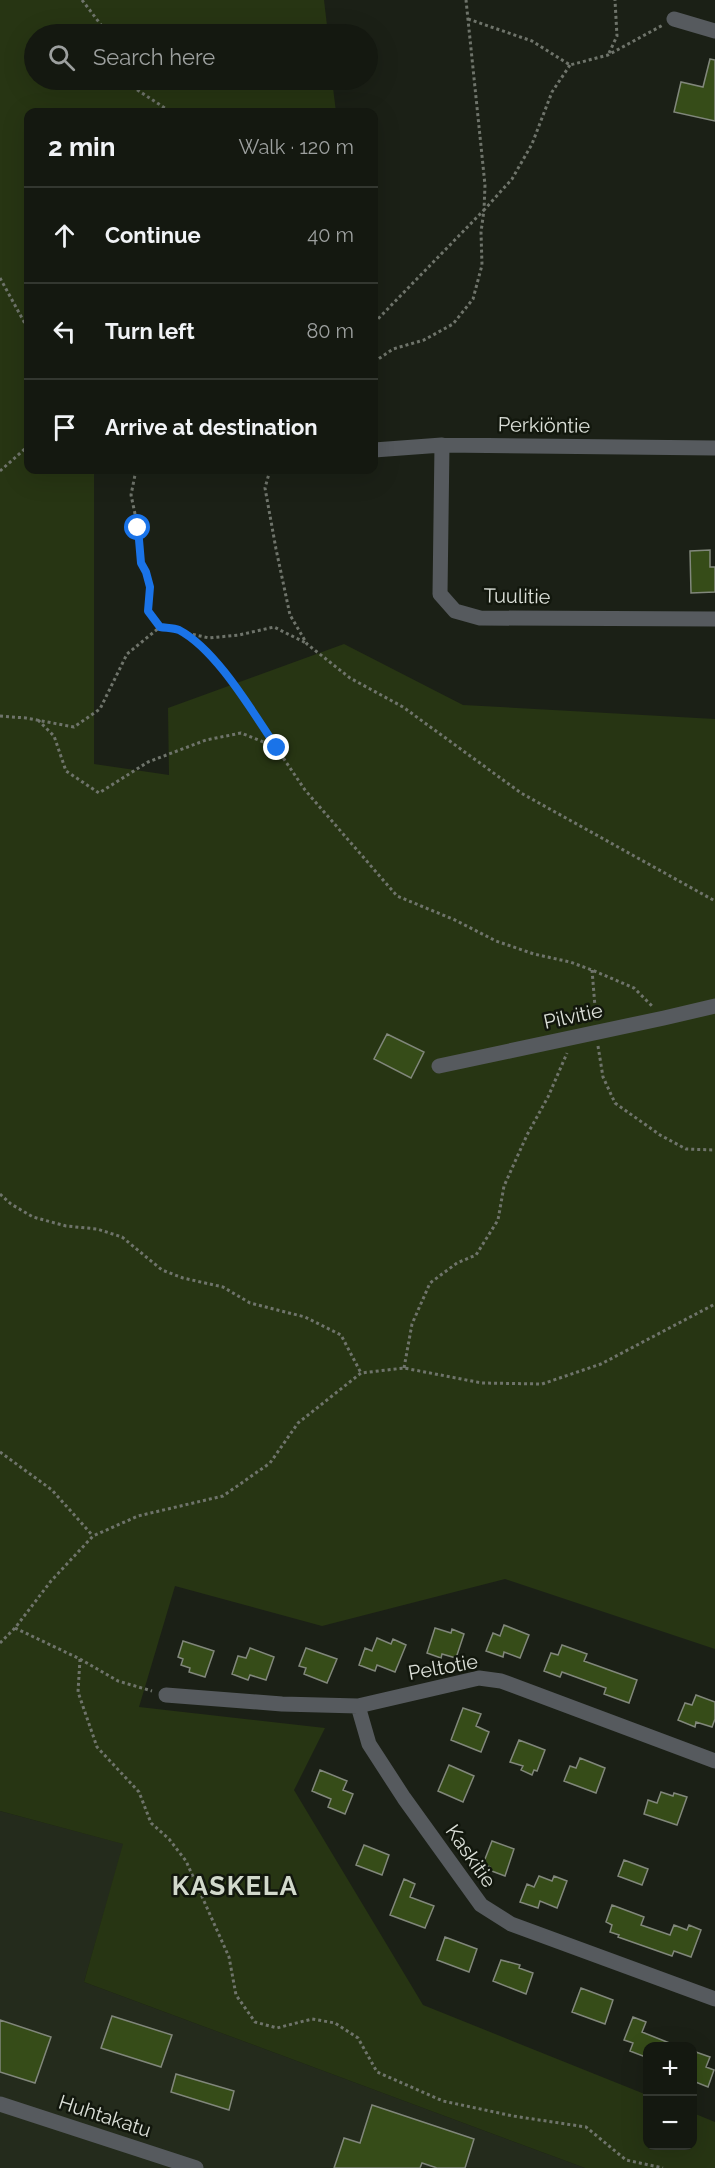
<!DOCTYPE html>
<meta charset="utf-8">
<style>
:root{--surface:#141810;--page:#21251e;--text:#f1f3f6;--muted:#9da09f;--line:#333730}
body{margin:0;font-family:Raleway,sans-serif;background:var(--page);color:var(--text)}
.controls{position:absolute;right:18px;bottom:18px;display:grid;overflow:hidden;border-radius:12px;box-shadow:0 6px 24px #0002}
.controls button{width:54px;height:54px;display:grid;place-items:center;padding:0;border:0;border-bottom:2px solid var(--line);background:var(--surface);color:var(--text);font:30px sans-serif}
.stop{position:absolute;width:18px;height:18px;margin:-14px;border:4px solid #1a73e8;border-radius:50%;background:#fff}
.stop.end{background:#1a73e8;border-color:#fff;box-shadow:0 2px 6px #0008}
.list{margin:0;padding:0;list-style:none}
h2{display:flex;justify-content:space-between;align-items:center;height:78px;margin:0;padding:0 24px;font-size:26px}
h2 small{font-size:20px;font-weight:400;color:var(--muted)}
.list li{display:grid;grid-template-columns:39px 1fr auto;gap:18px;align-items:center;box-sizing:border-box;height:96px;padding:0 24px;border-top:2px solid var(--line)}
.list b{display:block;font-size:22px;white-space:nowrap}
.list em{font-size:20px;font-style:normal;color:var(--muted)}
.icon{flex:none;width:33px;height:33px;fill:none;stroke:currentColor;stroke-width:2;stroke-linecap:round;stroke-linejoin:round}
.map{position:relative;flex:none;width:715px;height:2168px;overflow:hidden}
.search{position:absolute;background:var(--surface);box-shadow:0 6px 24px #0002;left:24px;top:24px;width:354px;height:66px;display:flex;align-items:center;gap:15px;box-sizing:border-box;padding:0 21px;border-radius:33px;color:var(--muted);font-size:22px}
.panel{position:absolute;background:var(--surface);box-shadow:0 6px 24px #0002;left:24px;top:108px;width:354px;height:366px;border-radius:12px}
.map>svg:first-child{display:block}
.built{fill:#242b1c}
.green{fill:#273513}
.building{fill:#364c18;stroke:#81877b;stroke-width:1.5}
.lines{fill:none;stroke-linecap:round;stroke-linejoin:round}
.path{stroke:#6f746b;stroke-width:3;stroke-dasharray:3 3;stroke-linecap:butt}
.minor{stroke:#565a5e;stroke-width:15}
.route{stroke:#1a73e8;stroke-width:8}
.labels{text-anchor:middle;dominant-baseline:central;stroke-width:5;stroke-linejoin:round;paint-order:stroke}
.street-label{font-size:20px;fill:#dce0d9;stroke:#12170d}
.district-label{font-size:26px;font-weight:bold;letter-spacing:1.5px;fill:#d2d9cc;stroke:#12170d}
</style>
<div class="map">
<svg width="715" height="2168" viewBox="0 0 715 2168">
<rect width="100%" height="100%" fill="#1b2016"/>
<path class="built" d="M 0,1811 L 124,1844 L 84,1982 L 585,2168 L 0,2168 Z"/>
<path class="green" d="M 0,0 L 324,0 L 328,34 L 34,34 L 34,80 L 332,80 L 336,112 L 28,112 L 28,470 L 94,470 L 94,764 L 169,775 L 168,708 L 344,644 L 463,705 L 715,719 L 715,1649 L 505,1579 L 322,1626 L 175,1586 L 139,1707 L 325,1728 L 294,1790 L 423,2005 L 647,2095 L 648,2146 L 692,2146 L 693,2113 L 715,2122 L 715,2168 L 585,2168 L 84,1982 L 123,1844 L 0,1811 Z"/>
<path class="building" d="M 710,59 L 715,60 L 715,121 L 674,112 L 681,82 L 703,87 Z
M 710,550 L 710,567 L 715,567 L 715,592 L 691,593 L 690,551 Z
M 387,1034 L 424,1052 L 411,1078 L 374,1059 Z
M 504,1625 L 529,1635 L 520,1658 L 504,1652 L 503,1657 L 486,1651 L 493,1633 L 500,1636 Z
M 435,1628 L 451,1633 L 452,1629 L 464,1634 L 456,1658 L 442,1654 L 441,1658 L 427,1653 Z
M 377,1638 L 391,1644 L 393,1639 L 406,1645 L 395,1672 L 377,1665 L 375,1671 L 359,1665 L 365,1648 L 372,1651 Z
M 183,1641 L 214,1651 L 205,1677 L 189,1672 L 190,1668 L 181,1665 L 183,1659 L 178,1657 Z
M 562,1645 L 587,1654 L 584,1661 L 637,1680 L 629,1703 L 604,1694 L 606,1688 L 562,1672 L 560,1677 L 544,1671 L 551,1653 L 558,1655 Z
M 250,1648 L 274,1657 L 266,1680 L 250,1675 L 248,1680 L 232,1674 L 238,1656 L 246,1658 Z
M 306,1648 L 337,1659 L 327,1683 L 304,1674 L 306,1668 L 299,1666 Z
M 696,1695 L 715,1702 L 715,1719 L 712,1727 L 696,1722 L 695,1727 L 678,1720 L 685,1703 L 692,1705 Z
M 463,1708 L 481,1714 L 476,1726 L 489,1732 L 481,1752 L 451,1740 Z
M 519,1740 L 545,1750 L 537,1771 L 534,1770 L 532,1775 L 521,1770 L 523,1766 L 510,1762 Z
M 580,1758 L 605,1768 L 596,1793 L 564,1781 L 570,1766 L 576,1768 Z
M 449,1765 L 474,1776 L 463,1802 L 438,1791 Z
M 320,1770 L 347,1781 L 343,1790 L 353,1794 L 345,1814 L 328,1807 L 331,1799 L 312,1791 Z
M 661,1792 L 673,1796 L 674,1793 L 687,1797 L 677,1825 L 644,1814 L 648,1800 L 657,1803 Z
M 492,1841 L 514,1849 L 505,1876 L 489,1870 L 490,1867 L 483,1864 Z
M 364,1845 L 389,1855 L 382,1875 L 356,1865 Z
M 624,1860 L 648,1869 L 642,1885 L 618,1876 Z
M 539,1876 L 552,1881 L 554,1876 L 567,1881 L 557,1908 L 540,1901 L 538,1908 L 520,1902 L 527,1884 L 534,1887 Z
M 404,1879 L 415,1884 L 410,1897 L 434,1906 L 425,1928 L 390,1915 Z
M 612,1905 L 644,1917 L 641,1925 L 670,1935 L 674,1925 L 687,1930 L 689,1925 L 701,1930 L 691,1957 L 674,1951 L 672,1956 L 618,1937 L 619,1935 L 610,1932 L 612,1925 L 606,1922 Z
M 445,1937 L 477,1949 L 469,1972 L 437,1960 Z
M 501,1960 L 520,1965 L 519,1968 L 533,1973 L 526,1994 L 493,1981 Z
M 581,1988 L 613,2000 L 605,2024 L 572,2012 Z
M 112,2016 L 172,2035 L 161,2067 L 101,2048 Z
M 633,2017 L 646,2022 L 642,2032 L 677,2046 L 648,2046 L 648,2058 L 630,2051 L 633,2043 L 624,2040 Z
M 0,2020 L 51,2037 L 35,2083 L 0,2072 Z
M 693,2051 L 710,2057 L 706,2067 L 714,2070 L 708,2087 L 693,2081 Z
M 176,2074 L 234,2091 L 229,2110 L 171,2092 Z
M 372,2105 L 474,2139 L 465,2168 L 437,2168 L 422,2163 L 420,2168 L 334,2168 L 344,2138 L 360,2143 Z"/>
<g class="lines">
<path class="path" d="M 82,0 L 108,34
M 468,19 L 532,41 L 570,65 L 608,55 L 663,25
M 609,53 L 617,36 L 615,0
M 122,80 L 171,112
M 0,278 L 28,329
M 374,323 L 484,210 L 485,185 L 466,0
M 374,362 L 393,349 L 424,340 L 453,324 L 473,299 L 482,265 L 481,232 L 484,210 L 512,179 L 532,144 L 552,92 L 570,65
M 136,470 L 131,495 L 138,528 L 141,563 L 146,571 L 150,587 L 148,611 L 160,627 L 209,638 L 239,635 L 274,627 L 306,643
M 270,470 L 265,488 L 276,549 L 290,615 L 307,644 L 350,678 L 403,707 L 521,793 L 715,901
M 0,471 L 28,446
M 178,629 L 207,652 L 223,669 L 305,790 L 397,896 L 455,920 L 496,941 L 534,954 L 570,962 L 592,970 L 634,988 L 652,1006
M 0,716 L 26,718 L 74,727 L 100,709 L 127,654 L 160,627
M 38,720 L 54,736 L 66,771 L 99,793 L 148,762 L 206,740 L 241,733 L 276,747
M 592,970 L 596,1019
M 598,1046 L 603,1077 L 615,1103 L 660,1135 L 686,1149 L 715,1150
M 0,1194 L 11,1204 L 33,1217 L 66,1226 L 97,1229 L 122,1237 L 162,1270 L 183,1278 L 223,1287 L 250,1303 L 305,1317 L 341,1335 L 361,1373
M 404,1368 L 412,1324 L 430,1283 L 457,1263 L 476,1255 L 498,1220 L 504,1186 L 527,1135 L 548,1097 L 567,1053
M 0,1452 L 52,1490 L 93,1536
M 15,1628 L 80,1659 L 118,1681 L 152,1691
M 0,1643 L 15,1628 L 51,1581 L 93,1536 L 138,1516 L 223,1496 L 270,1463 L 298,1423 L 361,1373 L 404,1368 L 482,1383 L 542,1384 L 601,1364 L 715,1304
M 80,1659 L 78,1692 L 97,1747 L 139,1792 L 151,1823 L 169,1839 L 186,1861 L 229,1957 L 236,1995 L 255,2022 L 277,2028 L 312,2019 L 335,2023 L 358,2038 L 377,2072 L 443,2101 L 513,2116 L 586,2127 L 626,2160 L 663,2168"/>
<path class="minor" d="M 674,19 L 715,31
M 442,445 L 440,594 L 455,611 L 480,618 L 715,619
M 374,450 L 442,445 L 715,448
M 439,1066 L 664,1018 L 715,1006
M 166,1695 L 282,1704 L 358,1706 L 479,1678 L 501,1681 L 715,1761
M 358,1706 L 369,1744 L 404,1798 L 481,1905 L 511,1924 L 715,1999
M 0,2104 L 196,2168"/>
</g>
<g class="lines">
<path class="route" d="M 138,528 L 141,563 L 146,572 L 150,587 L 148,611 L 160,627 C 166,628 174,628 179,630 C 217,650 253,713 277,748"/>
</g>
<g class="labels">
<g class="street-label">
<text transform="translate(544 425) rotate(1)">Perkiöntie</text>
<text transform="translate(517 596) rotate(1)">Tuulitie</text>
<text transform="translate(573 1016) rotate(-12)">Pilvitie</text>
<text transform="translate(443 1667) rotate(-10)">Peltotie</text>
<text transform="translate(471 1856) rotate(55)">Kaskitie</text>
<text transform="translate(105 2116) rotate(18)">Huhtakatu</text>
</g>
<g class="district-label">
<text x="235" y="1886">KASKELA</text>
</g>
</g>
</svg>
<div class="controls">
<button>+</button>
<button>−</button>
</div>
<div class="stop" style="left:138px;top:528px"></div>
<div class="stop end" style="left:277px;top:748px"></div>
<div class="search"><svg class="icon" aria-label="search" viewBox="0 0 24 24"><circle cx="10" cy="10" r="6"/><path d="M15 15l6 6"/></svg>Search here</div>
<section class="panel">
<h2>2 min<small>Walk · 120 m</small></h2>
<ul class="list">
<li><svg class="icon" aria-label="ahead" viewBox="0 0 24 24"><path d="M12 20V5M6 11l6-6 6 6"/></svg><div><b>Continue</b></div><em>40 m</em></li>
<li><svg class="icon" aria-label="left" viewBox="0 0 24 24"><path d="M17 20v-9H6M10 6l-5 5 5 5"/></svg><div><b>Turn left</b></div><em>80 m</em></li>
<li><svg class="icon" aria-label="arrive" viewBox="0 0 24 24"><path d="M6 21V4h12l-3 4 3 4H6"/></svg><div><b>Arrive at destination</b></div></li>
</ul>
</section>
</div>
